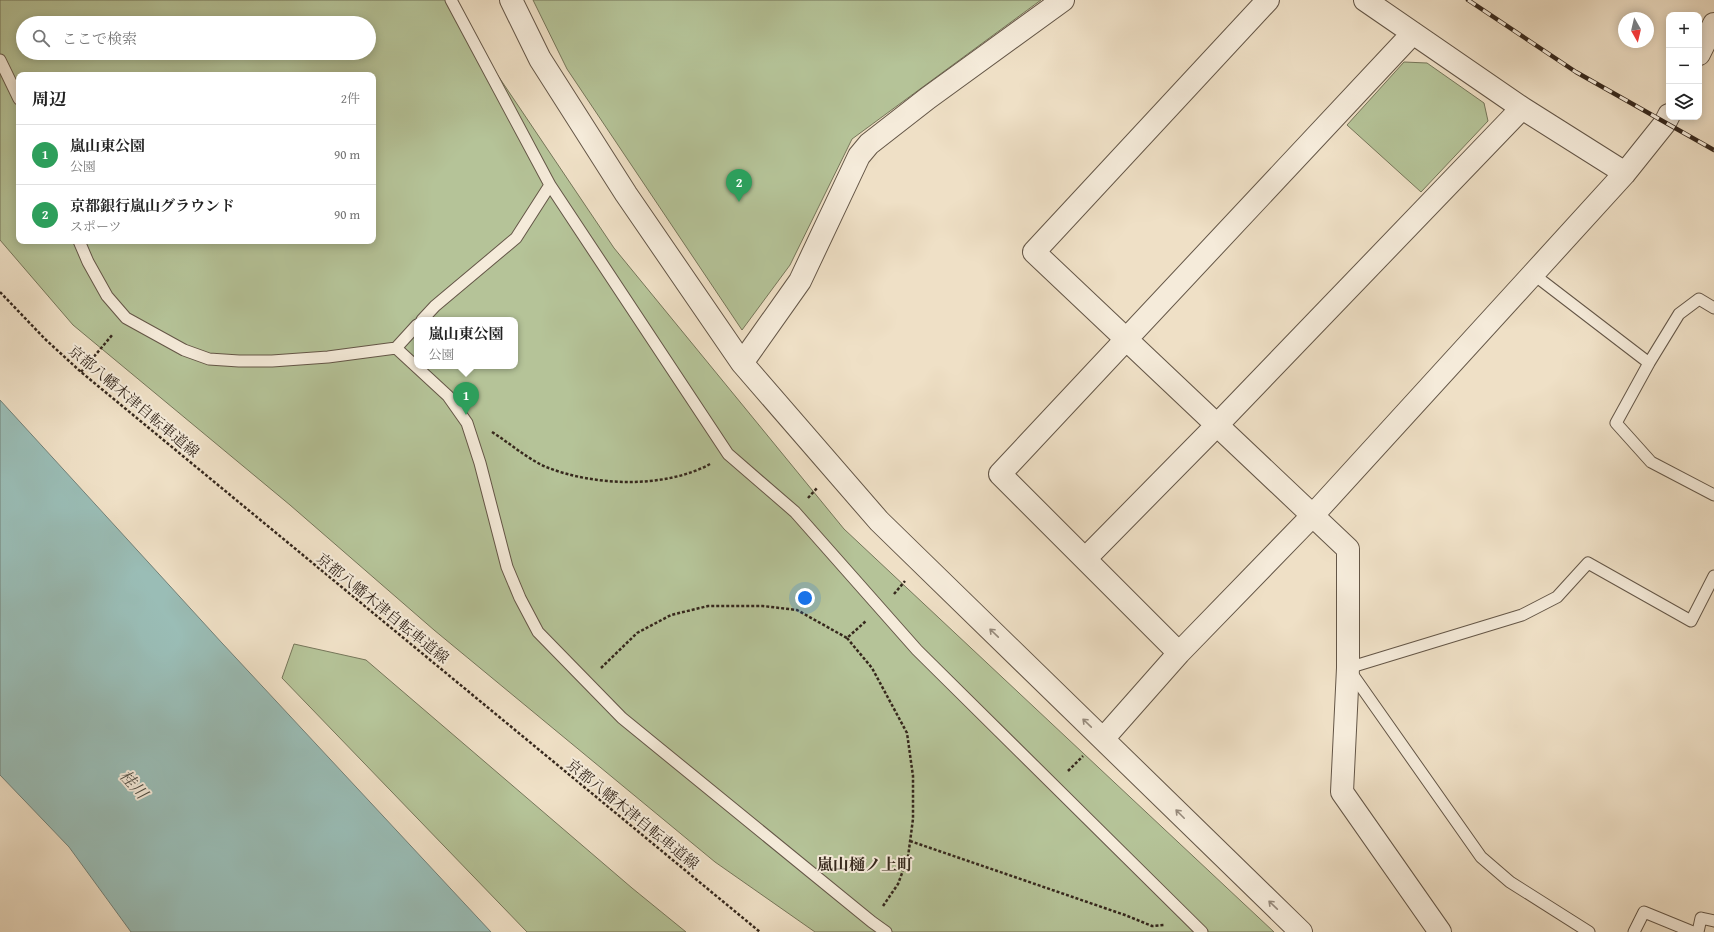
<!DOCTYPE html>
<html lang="ja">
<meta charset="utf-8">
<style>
:root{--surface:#fff;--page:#f6f6f6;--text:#222;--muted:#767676;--line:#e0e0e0;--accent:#111827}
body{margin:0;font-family:"Gentium Book Plus","Noto Serif JP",serif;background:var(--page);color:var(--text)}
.controls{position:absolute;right:12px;top:12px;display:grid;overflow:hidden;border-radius:8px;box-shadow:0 2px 10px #0003}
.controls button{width:36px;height:36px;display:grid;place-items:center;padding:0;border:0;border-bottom:1px solid var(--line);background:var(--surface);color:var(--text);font:20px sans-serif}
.compass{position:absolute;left:1618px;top:12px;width:36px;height:36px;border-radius:50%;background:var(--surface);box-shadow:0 2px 10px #0003;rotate:172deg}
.you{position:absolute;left:805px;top:598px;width:14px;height:14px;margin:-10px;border:3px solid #fff;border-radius:50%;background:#1a73e8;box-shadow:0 0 0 6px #1a73e833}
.badge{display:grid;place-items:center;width:26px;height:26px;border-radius:50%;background:var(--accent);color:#fff;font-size:13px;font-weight:700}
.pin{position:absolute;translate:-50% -33px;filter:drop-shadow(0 1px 2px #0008)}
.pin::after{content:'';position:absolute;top:21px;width:14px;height:12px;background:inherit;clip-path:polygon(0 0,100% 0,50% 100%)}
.popup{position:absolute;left:414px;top:317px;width:104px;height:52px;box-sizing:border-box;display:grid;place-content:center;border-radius:8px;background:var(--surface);filter:drop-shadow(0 1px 3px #0005);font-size:13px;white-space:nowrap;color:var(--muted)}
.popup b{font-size:15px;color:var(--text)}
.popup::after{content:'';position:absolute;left:50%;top:100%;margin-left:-8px;border:8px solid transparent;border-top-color:var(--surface)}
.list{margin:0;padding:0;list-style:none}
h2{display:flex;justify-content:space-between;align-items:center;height:52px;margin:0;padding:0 16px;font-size:17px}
h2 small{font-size:13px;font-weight:400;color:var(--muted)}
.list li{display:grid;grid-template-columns:26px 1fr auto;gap:12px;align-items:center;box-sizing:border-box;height:60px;padding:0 16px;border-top:1px solid var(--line)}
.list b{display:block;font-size:15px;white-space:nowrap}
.list p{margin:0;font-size:13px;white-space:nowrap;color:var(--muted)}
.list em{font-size:13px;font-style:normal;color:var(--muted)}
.icon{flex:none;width:22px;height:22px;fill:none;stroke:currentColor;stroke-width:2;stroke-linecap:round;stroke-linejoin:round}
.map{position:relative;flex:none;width:1714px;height:932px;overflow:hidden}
.search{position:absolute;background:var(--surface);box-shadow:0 2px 10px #0003;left:16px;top:16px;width:360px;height:44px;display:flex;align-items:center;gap:10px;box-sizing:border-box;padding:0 14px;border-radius:22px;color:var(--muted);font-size:15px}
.panel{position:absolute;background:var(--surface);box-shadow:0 2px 10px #0003;left:16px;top:72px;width:360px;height:172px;border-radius:8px}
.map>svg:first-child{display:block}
.green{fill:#b5c398;stroke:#76765a;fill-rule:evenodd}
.water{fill:#9abdb6;stroke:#728179}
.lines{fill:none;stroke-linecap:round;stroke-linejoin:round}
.service-casing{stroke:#645647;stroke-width:13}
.minor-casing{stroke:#645647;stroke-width:24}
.path{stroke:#36281d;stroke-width:2.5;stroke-dasharray:3 2;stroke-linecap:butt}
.service{stroke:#f5ebda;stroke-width:11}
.minor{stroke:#f5ebda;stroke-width:22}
.rail-casing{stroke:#36281d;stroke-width:4.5}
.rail{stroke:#f5ebda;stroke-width:3;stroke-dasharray:9;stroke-linecap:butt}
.oneway{stroke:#968a7c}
.labels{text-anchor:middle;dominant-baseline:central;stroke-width:4;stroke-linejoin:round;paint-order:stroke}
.street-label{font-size:15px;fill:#36281d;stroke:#f5ebda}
.water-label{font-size:16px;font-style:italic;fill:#4f4d43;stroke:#f5ebda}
.neighbourhood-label{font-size:16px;font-weight:bold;fill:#36281d;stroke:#f5ebda}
</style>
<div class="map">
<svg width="1714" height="932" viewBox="0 0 1714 932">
<rect width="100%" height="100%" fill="#efe0c6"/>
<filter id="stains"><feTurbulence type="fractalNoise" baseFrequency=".005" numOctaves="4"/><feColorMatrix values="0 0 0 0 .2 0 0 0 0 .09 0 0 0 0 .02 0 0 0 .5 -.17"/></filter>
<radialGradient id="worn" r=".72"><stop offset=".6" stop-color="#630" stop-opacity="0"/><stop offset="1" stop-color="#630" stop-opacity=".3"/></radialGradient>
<path class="green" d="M 0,0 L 447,0 L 614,248 L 844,529 L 1274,932 L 815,932 L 715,862 L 434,630 L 290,505 L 73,325 L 0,240 ZM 23,23 L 369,23 L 369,53 L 23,53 ZM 19,75 L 373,75 L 373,241 L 19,241 ZM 417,320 L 515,320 L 515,366 L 417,366 Z
M 533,0 L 1041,0 L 852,139 L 790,265 L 742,330 L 567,69 Z
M 1404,62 L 1427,63 L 1484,103 L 1488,121 L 1421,192 L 1347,125 Z
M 294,644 L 366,660 L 632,888 L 686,932 L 527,932 L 282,678 Z"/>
<path class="water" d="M 0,400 L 222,643 L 491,932 L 131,932 L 69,847 L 0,775 Z"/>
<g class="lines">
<defs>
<path id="service" d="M 451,0 L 550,185 L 728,454 L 795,512 L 917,650 L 1202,932
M 0,60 L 19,99
M 79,241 L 88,262 L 107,296 L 126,318 L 184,350 L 209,359 L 239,361 L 272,361 L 328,357 L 396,348 L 417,325
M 1533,274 L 1649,363 L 1616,423 L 1651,462 L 1714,495
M 422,320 L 435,306 L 516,238 L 550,185
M 396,348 L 448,396 L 467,423 L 480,463 L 507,567 L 520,598 L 538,632 L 622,718 L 872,922 L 886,932
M 1649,363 L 1679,314 L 1699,299 L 1714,308
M 1589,932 L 1510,882 L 1481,857 L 1348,668 L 1522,615 L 1557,597 L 1588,563 L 1691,621 L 1714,576
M 1634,932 L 1644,912 L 1693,932
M 1698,932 L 1701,918 L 1714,921"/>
<path id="minor" d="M 511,0 L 540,59 L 626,194 L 742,363 L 879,521 L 1301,932
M 1268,0 L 1034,252 L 1348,549 L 1348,668 L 1342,792 L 1440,932
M 1365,0 L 1522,108 L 1625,173
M 1699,54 L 1714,24
M 742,363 L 800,281 L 859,156 L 869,144 L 928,98 L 1063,0
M 1085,559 L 1217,425 L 1522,108
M 1179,653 L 1000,474 L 1413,33
M 1103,739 L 1179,653 L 1313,515 L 1533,274 L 1625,173 L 1665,123 L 1669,115"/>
</defs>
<use href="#service" class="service-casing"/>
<use href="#minor" class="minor-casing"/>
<path class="path" d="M 0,292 L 45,339 L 81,372 L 760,932
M 81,372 L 113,334
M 492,432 C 511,444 526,458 546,467 C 594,486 664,489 710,464
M 808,498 L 817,488
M 894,594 L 905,581
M 847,638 L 872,668 L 907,733 L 913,776 L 913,819 L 908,857 L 898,884 L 883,906
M 601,668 L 637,633 L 671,615 L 708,606 L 763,606 L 797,610 L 847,638 L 866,621
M 1068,771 L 1083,756
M 910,841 L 1125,915 L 1152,926 L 1165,925"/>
<use href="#service" class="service"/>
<use href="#minor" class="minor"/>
<defs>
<path id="rail" d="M 1468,0 L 1576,72 L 1714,150"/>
</defs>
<use href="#rail" class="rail-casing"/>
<use href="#rail" class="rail"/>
</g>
<defs><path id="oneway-shaft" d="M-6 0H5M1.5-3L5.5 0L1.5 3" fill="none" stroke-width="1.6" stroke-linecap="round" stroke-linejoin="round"/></defs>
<g class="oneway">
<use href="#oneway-shaft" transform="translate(994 633) rotate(-136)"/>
<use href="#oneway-shaft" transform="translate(1087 723) rotate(-136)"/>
<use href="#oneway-shaft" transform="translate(1180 814) rotate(-135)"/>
<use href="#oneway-shaft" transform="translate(1273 905) rotate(-136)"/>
</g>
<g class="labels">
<g class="street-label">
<text transform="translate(134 401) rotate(40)">京都八幡木津自転車道線</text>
<text transform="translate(383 608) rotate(39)">京都八幡木津自転車道線</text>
<text transform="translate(633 814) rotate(39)">京都八幡木津自転車道線</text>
</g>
<g class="water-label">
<text transform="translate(134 784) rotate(48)">桂川</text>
</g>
<g class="neighbourhood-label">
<text x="865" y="864">嵐山樋ノ上町</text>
</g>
</g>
<rect width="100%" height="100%" filter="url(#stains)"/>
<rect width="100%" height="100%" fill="url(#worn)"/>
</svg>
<div class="controls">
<button>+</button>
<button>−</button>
<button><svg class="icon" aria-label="layers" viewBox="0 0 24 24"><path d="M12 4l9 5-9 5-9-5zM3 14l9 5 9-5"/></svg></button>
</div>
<svg class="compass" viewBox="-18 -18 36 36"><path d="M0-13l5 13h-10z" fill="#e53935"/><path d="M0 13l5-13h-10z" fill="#767676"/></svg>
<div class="you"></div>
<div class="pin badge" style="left:466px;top:415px;background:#2e9e5b">1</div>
<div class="popup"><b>嵐山東公園</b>公園</div>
<div class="pin badge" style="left:739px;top:202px;background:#2e9e5b">2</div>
<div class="search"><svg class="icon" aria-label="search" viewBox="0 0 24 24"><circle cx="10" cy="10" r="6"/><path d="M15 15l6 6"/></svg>ここで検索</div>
<section class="panel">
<h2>周辺<small>2件</small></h2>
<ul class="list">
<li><span class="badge" style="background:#2e9e5b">1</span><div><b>嵐山東公園</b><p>公園</p></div><em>90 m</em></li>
<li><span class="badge" style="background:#2e9e5b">2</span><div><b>京都銀行嵐山グラウンド</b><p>スポーツ</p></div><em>90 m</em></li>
</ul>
</section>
</div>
